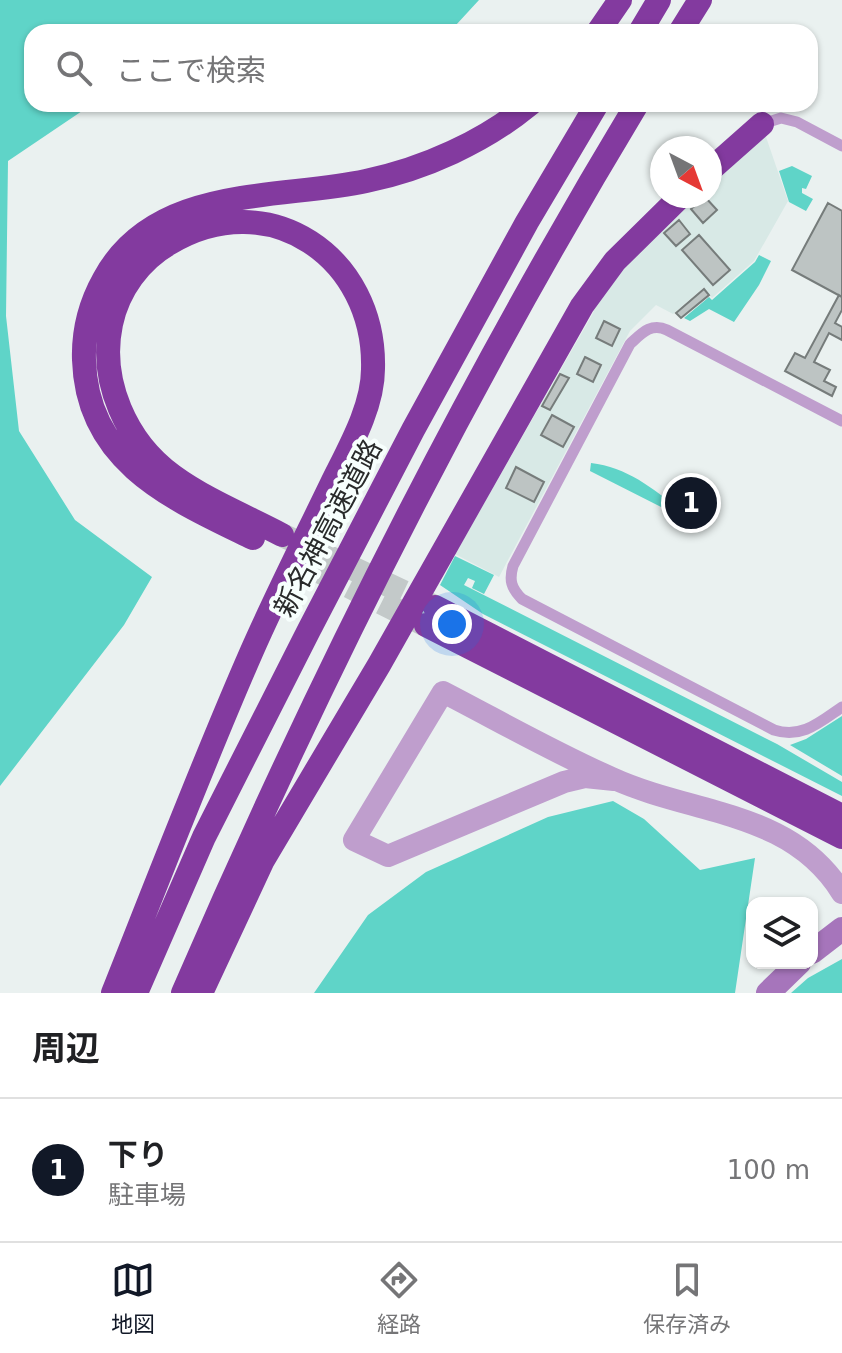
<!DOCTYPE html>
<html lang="ja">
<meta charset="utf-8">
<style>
:root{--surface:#fff;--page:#f6f6f6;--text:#202124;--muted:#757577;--line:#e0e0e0;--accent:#111827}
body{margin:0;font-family:"DejaVu Sans","Noto Sans JP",sans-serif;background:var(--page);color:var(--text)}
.controls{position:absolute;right:24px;bottom:24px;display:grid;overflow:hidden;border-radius:16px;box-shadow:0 2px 6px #0004}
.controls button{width:72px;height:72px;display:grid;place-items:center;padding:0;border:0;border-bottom:2px solid var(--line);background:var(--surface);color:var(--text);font:40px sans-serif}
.compass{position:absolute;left:650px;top:136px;width:72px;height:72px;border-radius:50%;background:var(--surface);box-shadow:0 2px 6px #0004;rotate:139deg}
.you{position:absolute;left:452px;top:624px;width:28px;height:28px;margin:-20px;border:6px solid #fff;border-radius:50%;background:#1a73e8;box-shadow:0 0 0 12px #1a73e833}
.badge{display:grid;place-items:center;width:52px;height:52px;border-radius:50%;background:var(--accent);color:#fff;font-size:26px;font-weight:700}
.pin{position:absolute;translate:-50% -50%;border:4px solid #fff;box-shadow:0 2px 8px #0006}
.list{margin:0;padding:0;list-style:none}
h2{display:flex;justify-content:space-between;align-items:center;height:104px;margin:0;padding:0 32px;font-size:34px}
h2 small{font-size:26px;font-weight:400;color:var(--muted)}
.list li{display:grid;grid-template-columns:52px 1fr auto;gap:24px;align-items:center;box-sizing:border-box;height:144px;padding:0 32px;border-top:2px solid var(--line)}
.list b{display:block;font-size:30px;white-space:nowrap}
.list p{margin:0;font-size:26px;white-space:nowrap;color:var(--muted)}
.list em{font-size:26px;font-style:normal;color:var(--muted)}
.icon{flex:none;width:44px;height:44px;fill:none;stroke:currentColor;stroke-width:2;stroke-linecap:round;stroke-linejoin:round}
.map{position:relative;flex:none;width:842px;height:993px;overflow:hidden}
.search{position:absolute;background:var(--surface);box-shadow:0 2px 6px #0004;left:24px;right:24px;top:24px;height:88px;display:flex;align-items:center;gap:20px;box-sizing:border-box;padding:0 28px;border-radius:24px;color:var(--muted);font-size:30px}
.sheet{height:248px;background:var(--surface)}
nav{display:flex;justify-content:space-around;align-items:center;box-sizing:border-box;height:112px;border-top:2px solid var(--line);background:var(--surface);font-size:22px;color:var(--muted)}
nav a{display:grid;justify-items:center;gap:4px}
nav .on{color:var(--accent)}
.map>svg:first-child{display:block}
.built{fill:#d8e9e6}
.green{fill:#5fd4c8}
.building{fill:#bdc4c3;stroke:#767c7b;stroke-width:2}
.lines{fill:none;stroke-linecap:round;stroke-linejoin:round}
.highway-tunnel{stroke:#c3c9c9;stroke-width:24;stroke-dasharray:24 12;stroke-linecap:butt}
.lane{stroke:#bf9ecd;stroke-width:11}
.street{stroke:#bf9ecd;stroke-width:22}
.secondary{stroke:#a675bb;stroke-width:24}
.highway{stroke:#833a9f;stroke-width:24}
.labels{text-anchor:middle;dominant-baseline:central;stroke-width:8;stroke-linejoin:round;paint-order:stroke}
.street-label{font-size:28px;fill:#292b2b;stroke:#f7fffd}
</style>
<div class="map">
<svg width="842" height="993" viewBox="0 0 842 993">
<rect width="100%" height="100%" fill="#eaf1f0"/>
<path class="built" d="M 765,134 L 788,201 L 754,261 L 712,298 L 703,288 L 673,314 L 656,305 L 630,331 L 499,577 L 455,554 L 592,315 L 601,295 L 654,234 L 696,196 L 710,196 L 710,184 Z"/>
<path class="green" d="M 0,0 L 479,0 L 456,25 L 444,32 L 32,32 L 32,104 L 234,104 L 197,112 L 88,107 L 8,161 L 6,316 L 19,431 L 75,520 L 152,577 L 124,625 L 0,786 Z
M 792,166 L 812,176 L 806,189 L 802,188 L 802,193 L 813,199 L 806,211 L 789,202 L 779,171 Z
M 759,255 L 771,261 L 759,285 L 734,322 L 709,309 L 690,321 L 684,318 L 709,297 L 712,300 L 755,262 Z
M 591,463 C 627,467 654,489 681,511 L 670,505 L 667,510 L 590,471 Z
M 455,556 L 494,575 L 484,594 L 472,588 L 475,581 L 468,578 L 464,585 L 777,744 L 842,782 L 842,796 L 483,614 L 440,585 Z
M 842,716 L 842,776 L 790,745 L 806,739 Z
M 613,801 L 644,819 L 700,870 L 755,858 L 735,993 L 314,993 L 368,915 L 426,872 L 548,817 Z
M 842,959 L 842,993 L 791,993 L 808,978 Z"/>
<path class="building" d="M 705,197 L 717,210 L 703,223 L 691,209 Z
M 828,203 L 842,211 L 842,297 L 792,270 Z
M 679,220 L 690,234 L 676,246 L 664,233 Z
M 699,235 L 730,270 L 713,285 L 682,250 Z
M 704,289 L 709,295 L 681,318 L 676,313 Z
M 839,295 L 842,297 L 842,310 L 835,323 L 842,327 L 842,340 L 829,333 L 814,362 L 830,370 L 824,381 L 836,387 L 832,396 L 785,371 L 795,353 L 805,358 Z
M 604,321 L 620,329 L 612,346 L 596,338 Z
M 585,357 L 601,365 L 593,382 L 577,374 Z
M 560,374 L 569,378 L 550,410 L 542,406 Z
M 552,415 L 574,427 L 563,447 L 541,435 Z
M 516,467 L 544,482 L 534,502 L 506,488 Z"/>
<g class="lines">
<path class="highway-tunnel" d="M 284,536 L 435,607
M 285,554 L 424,624"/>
<path class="lane" d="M 762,124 L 781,118 L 797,122 L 842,146
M 842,421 L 667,330 C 651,322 641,334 630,344 L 513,566 C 509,580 511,588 522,599 L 774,730 C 802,739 820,722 842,707"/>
<path class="street" d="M 614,780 L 585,777 L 564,782 L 388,856 L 354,840 L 443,692 C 499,721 555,753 612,778 C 693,815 791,810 842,893"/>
<path class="secondary" d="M 812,952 L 842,929
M 768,993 L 799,963"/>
<path class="highway" d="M 598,32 L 620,0
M 640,32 L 659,0
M 680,32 L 700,0
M 710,170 L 762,124
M 253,538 C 173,499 87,463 84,360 C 83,331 90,304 104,279 C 155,185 277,200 366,181 C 424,169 484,142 530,104
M 435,607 L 842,816
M 426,625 L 842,837
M 113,993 C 158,880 202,765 251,653 C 276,596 304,541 331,485 C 348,450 373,408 373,369 C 376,257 269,184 170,243 C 140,260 118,290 111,324 C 99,381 126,442 173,476 C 206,500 246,516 282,535
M 136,993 L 204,837 L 309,630 L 413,430 L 527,222 L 597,104
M 183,993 C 315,687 465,389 637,104
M 201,993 L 263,860 L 379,665 L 582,306 L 615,261 L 681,196"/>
</g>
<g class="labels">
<g class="street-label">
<text transform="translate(328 528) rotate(-62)">新名神高速道路</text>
</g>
</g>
</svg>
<div class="controls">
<button><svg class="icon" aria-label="layers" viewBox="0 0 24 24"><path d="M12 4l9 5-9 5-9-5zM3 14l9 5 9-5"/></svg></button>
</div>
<svg class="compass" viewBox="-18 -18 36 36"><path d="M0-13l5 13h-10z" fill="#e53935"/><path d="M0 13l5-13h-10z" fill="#757577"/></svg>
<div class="you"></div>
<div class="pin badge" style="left:691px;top:503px">1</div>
<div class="search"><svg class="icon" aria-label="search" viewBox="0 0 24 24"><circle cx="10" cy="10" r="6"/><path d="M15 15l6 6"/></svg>ここで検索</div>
</div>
<section class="sheet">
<h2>周辺<small></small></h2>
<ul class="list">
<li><span class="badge">1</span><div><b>下り</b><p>駐車場</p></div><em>100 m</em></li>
</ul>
</section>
<nav>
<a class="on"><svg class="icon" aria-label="map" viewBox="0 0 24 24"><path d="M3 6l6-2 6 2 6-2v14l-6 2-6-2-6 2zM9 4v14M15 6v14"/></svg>地図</a>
<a><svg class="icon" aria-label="directions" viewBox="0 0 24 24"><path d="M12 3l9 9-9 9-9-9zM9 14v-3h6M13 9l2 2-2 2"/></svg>経路</a>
<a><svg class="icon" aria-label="saved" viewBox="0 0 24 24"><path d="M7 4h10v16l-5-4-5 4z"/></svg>保存済み</a>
</nav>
